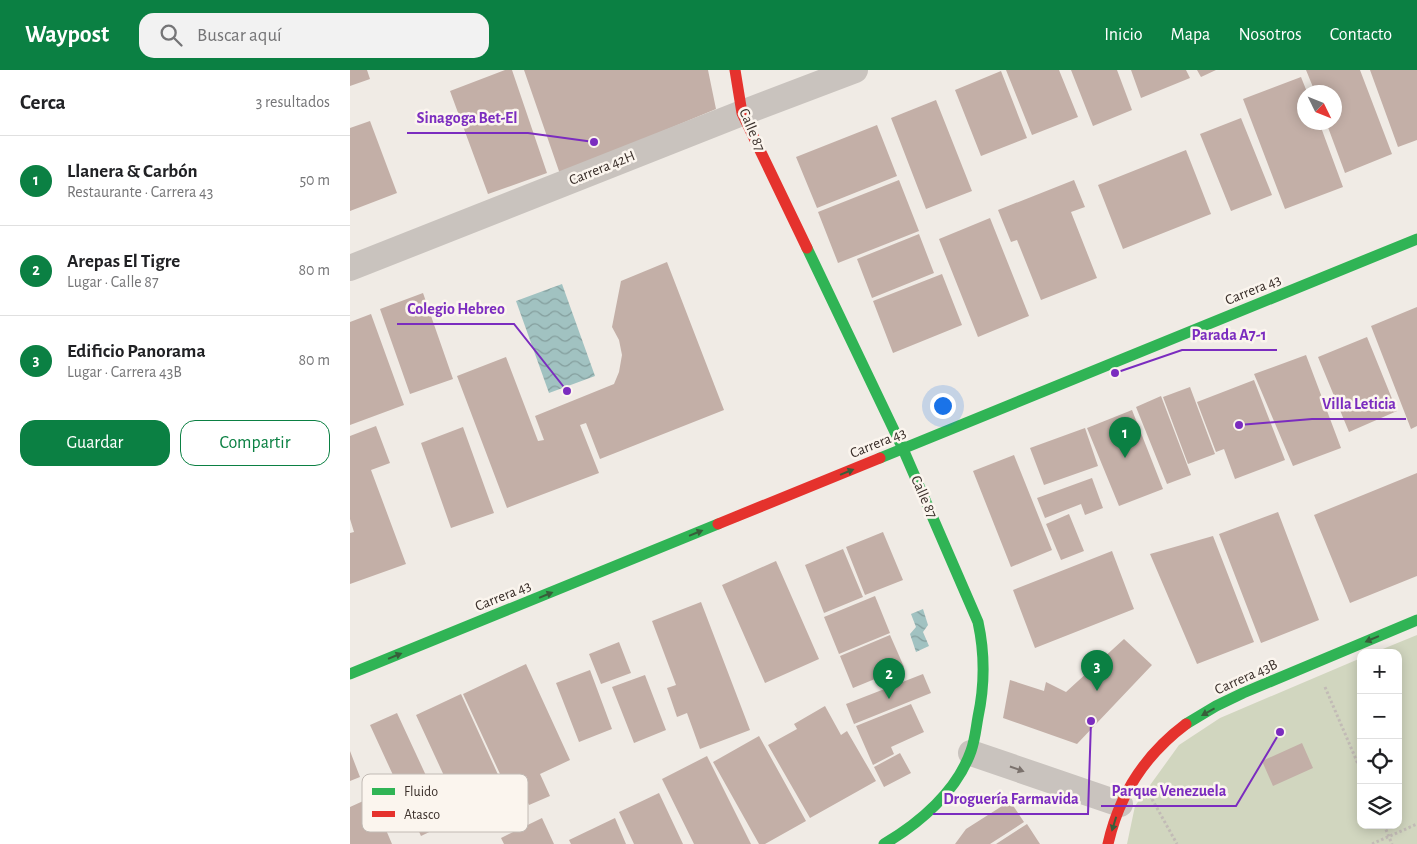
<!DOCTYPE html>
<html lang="es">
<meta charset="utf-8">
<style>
:root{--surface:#fff;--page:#f2f2f2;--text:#202124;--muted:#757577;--line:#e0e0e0;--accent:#0b8043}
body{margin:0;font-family:"Alegreya Sans",sans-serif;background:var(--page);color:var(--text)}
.controls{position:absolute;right:15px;bottom:15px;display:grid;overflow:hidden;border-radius:10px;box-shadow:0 2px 12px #0003}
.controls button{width:45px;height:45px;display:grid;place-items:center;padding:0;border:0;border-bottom:1px solid var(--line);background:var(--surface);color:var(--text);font:25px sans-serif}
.compass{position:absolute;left:947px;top:15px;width:45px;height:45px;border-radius:50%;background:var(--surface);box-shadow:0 2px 12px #0003;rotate:133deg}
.you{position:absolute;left:592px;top:335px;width:18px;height:18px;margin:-12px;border:4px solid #fff;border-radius:50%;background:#1a73e8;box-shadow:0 0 0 8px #1a73e833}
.badge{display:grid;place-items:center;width:32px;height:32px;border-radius:50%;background:var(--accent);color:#fff;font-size:16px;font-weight:700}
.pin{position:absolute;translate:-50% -41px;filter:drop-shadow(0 1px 2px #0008)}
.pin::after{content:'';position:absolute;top:26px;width:18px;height:15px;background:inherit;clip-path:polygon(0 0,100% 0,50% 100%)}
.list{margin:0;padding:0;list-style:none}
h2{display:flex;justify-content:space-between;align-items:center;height:65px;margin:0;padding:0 20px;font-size:21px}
h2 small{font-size:16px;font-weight:400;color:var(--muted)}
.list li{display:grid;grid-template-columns:32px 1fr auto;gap:15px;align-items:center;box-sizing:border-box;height:90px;padding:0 20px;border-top:1px solid var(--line)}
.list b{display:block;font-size:19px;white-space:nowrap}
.list p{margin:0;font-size:16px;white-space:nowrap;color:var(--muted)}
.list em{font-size:16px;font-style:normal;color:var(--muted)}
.actions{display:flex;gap:10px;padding:15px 20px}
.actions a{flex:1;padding:11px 0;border:1px solid var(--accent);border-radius:15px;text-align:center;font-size:18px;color:var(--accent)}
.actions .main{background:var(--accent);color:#fff}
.icon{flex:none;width:28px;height:28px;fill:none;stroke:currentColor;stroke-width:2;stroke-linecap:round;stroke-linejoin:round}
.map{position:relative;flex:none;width:1067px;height:774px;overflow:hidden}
header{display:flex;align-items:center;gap:30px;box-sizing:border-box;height:70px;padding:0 25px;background:var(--accent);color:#fff}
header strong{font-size:24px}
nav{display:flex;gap:28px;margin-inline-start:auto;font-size:18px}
.search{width:350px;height:45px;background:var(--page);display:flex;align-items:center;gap:12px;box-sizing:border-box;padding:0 18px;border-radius:15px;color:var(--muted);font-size:19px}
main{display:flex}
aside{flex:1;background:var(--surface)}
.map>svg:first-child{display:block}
.park{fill:#d1d6bf}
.water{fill:url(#water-waves)}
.building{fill:#c3afa7}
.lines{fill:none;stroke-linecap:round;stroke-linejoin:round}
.path{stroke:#c2bbb6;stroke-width:3;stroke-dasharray:2.5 2.5;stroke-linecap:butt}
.street{stroke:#c9c3be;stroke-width:26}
.fast{stroke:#30b455;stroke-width:11}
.jam{stroke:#e5322d;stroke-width:11}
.oneway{fill:#375e3a}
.oneway2{fill:#7b726d}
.labels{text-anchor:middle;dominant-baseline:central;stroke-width:5;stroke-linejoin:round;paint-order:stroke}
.street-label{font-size:15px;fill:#3b302b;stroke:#fbf5ee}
.key{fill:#fbf5ee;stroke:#c1bab4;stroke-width:1}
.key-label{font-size:14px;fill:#3b302b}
.leader{fill:none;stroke:#7b2cbf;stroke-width:2}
.callout-dot{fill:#7b2cbf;stroke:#fbf5ee;stroke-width:2}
.callout-label{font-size:16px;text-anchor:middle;font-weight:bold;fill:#7b2cbf;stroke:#fbf5ee;stroke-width:5;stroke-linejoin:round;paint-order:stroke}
</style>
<header>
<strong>Waypost</strong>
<div class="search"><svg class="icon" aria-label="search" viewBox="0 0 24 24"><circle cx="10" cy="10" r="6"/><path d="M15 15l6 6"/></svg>Buscar aquí</div>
<nav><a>Inicio</a><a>Mapa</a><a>Nosotros</a><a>Contacto</a></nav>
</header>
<main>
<aside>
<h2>Cerca<small>3 resultados</small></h2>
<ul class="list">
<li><span class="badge">1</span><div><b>Llanera &amp; Carbón</b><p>Restaurante · Carrera 43</p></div><em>50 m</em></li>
<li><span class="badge">2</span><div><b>Arepas El Tigre</b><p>Lugar · Calle 87</p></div><em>80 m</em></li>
<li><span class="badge">3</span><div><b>Edificio Panorama</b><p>Lugar · Carrera 43B</p></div><em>80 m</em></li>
</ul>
<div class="actions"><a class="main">Guardar</a><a>Compartir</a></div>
</aside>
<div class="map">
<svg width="1067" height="774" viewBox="0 0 1067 774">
<defs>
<pattern id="water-waves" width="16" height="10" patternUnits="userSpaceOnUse" patternTransform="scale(1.25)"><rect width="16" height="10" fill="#a1c2c1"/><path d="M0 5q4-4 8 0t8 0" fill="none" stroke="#849e9d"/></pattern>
</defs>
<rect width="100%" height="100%" fill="#f0ebe5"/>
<path class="park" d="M 1067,565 L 1067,774 L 777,774 L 785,736 L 829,675 L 870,648 L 1011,588 L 1011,755 L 1048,755 L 1048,583 L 1023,583 Z"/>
<path class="water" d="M 212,214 L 245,306 L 199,323 L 166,231 Z
M 573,539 L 578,555 L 573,562 L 579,576 L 566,582 L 560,564 L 566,557 L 561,544 Z"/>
<path class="building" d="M 0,0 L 17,0 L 20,9 L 0,16 Z
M 155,0 L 162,0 L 197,103 L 138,124 L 100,21 Z
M 174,0 L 358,0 L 366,39 L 210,104 Z
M 656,0 L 709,0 L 728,47 L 682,65 Z
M 721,0 L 767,0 L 782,40 L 743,56 Z
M 781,0 L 836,0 L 840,8 L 791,28 Z
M 847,0 L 866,0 L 851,7 Z
M 956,0 L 1010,0 L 1042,84 L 995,103 L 976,52 L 984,52 L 984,22 L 965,22 Z
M 1020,0 L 1067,0 L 1067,70 L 1048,77 Z
M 651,1 L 677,68 L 631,86 L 605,20 Z
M 951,7 L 957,22 L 954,22 L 954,52 L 969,52 L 993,117 L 935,139 L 893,29 Z
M 586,30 L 622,121 L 576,139 L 541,48 Z
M 891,48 L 922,125 L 881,141 L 850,64 Z
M 20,51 L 47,123 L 0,141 L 0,58 Z
M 527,55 L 547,106 L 467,138 L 446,87 Z
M 836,80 L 861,144 L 773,179 L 748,115 Z
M 549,110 L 569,161 L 488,193 L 468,142 Z
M 724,110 L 735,137 L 721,142 L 747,208 L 691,230 L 667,170 L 661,172 L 648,140 Z
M 640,148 L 679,246 L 628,267 L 589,169 Z
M 569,164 L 584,203 L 522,228 L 507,189 Z
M 317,192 L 374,340 L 250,389 L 236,353 L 230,355 L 249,403 L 157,438 L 107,306 L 156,287 L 188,371 L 194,370 L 185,346 L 264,314 L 269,302 L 272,285 L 269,270 L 262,257 L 271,211 Z
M 592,204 L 612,255 L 543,283 L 523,231 Z
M 73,223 L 103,309 L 60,324 L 30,239 Z
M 1067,237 L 1067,356 L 1061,359 L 1021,256 Z
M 21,244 L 54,335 L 0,355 L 0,252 Z
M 1017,267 L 1047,341 L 999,362 L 968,287 Z
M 956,285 L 991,378 L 943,396 L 904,304 Z
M 904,310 L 935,390 L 885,409 L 874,379 L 866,382 L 847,332 Z
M 840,317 L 865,384 L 838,394 L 813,327 Z
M 811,326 L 841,405 L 817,414 L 786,337 Z
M 782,340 L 813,419 L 769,436 L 737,358 Z
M 26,356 L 40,393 L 21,400 L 56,494 L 0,514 L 0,463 L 4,462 L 0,449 L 0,366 Z
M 113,357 L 144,443 L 101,458 L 71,373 Z
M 735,358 L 748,396 L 694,415 L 680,378 Z
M 664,385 L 702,480 L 661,497 L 623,401 Z
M 1067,403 L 1067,506 L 1000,533 L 964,445 Z
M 742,408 L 753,438 L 735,445 L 731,434 L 695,448 L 687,428 Z
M 928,442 L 969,550 L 911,573 L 869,464 Z
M 719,444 L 734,481 L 711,490 L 696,454 Z
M 533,462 L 553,510 L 515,525 L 496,477 Z
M 863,466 L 904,572 L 847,594 L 800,484 Z
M 493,479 L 513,527 L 474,543 L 455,495 Z
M 762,481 L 784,539 L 685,578 L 663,520 Z
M 426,491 L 469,589 L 415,613 L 372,515 Z
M 525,526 L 540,563 L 489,584 L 474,547 Z
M 351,532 L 400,660 L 350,679 L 337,643 L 327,647 L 317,618 L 326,615 L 302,551 Z
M 540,565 L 554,597 L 503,618 L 490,586 Z
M 774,569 L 802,595 L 727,674 L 653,648 L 660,610 L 694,621 L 696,612 L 716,622 Z
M 269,572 L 281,603 L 251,614 L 239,584 Z
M 176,594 L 220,690 L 190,704 L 200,726 L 179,735 L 169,714 L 157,719 L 113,624 Z
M 240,600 L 262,659 L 229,672 L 206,613 Z
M 573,604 L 581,623 L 504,654 L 496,634 Z
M 295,605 L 316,660 L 284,673 L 262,617 Z
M 111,624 L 156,722 L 167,717 L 176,736 L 120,762 L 66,645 Z
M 561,634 L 574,662 L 541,677 L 544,684 L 523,695 L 506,656 Z
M 475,636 L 491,665 L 497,661 L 526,711 L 460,748 L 418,675 L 447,659 L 444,654 Z
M 47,643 L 98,753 L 71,766 L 20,655 Z
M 409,666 L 456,751 L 415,774 L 409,774 L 363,692 Z
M 952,673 L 963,698 L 923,716 L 912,691 Z
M 0,681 L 10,707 L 0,711 Z
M 550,683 L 561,703 L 534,717 L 524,697 Z
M 357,686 L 401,774 L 344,774 L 312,709 Z
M 309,723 L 333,774 L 284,774 L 269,742 Z
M 22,727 L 42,774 L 0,774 L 0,737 Z
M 660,731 L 674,752 L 640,774 L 605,774 L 616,759 Z
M 192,748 L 204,774 L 154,774 L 151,768 Z
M 265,748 L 276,774 L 221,774 L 219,770 Z
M 677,754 L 690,774 L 646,774 Z"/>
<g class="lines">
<path class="path" d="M 975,617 L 1011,701
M 802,729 L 827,774
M 1034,755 L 1042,774
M 1022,774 L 1067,754"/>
<path class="street" d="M 0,198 L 392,43 L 505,0
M 621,683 L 770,734"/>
<path class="fast" d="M 457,178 L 553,379 L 628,552 C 635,584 635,614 628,647 C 626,658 625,670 621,681 C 607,721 570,753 534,774
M 530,388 L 1067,169
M 0,604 L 368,454
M 836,654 L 866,636 L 893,623 L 1067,550"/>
<path class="jam" d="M 385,0 L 392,43 L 457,178
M 368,454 L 530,388
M 758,774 C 769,725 796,684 836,654"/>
</g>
<defs><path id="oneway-solid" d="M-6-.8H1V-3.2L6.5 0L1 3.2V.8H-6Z" transform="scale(1.25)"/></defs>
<g class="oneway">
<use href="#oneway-solid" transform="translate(497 402) rotate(-22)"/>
<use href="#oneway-solid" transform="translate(346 463) rotate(-22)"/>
<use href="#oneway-solid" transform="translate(196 525) rotate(-22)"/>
<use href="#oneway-solid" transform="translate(1022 569) rotate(157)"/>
<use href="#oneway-solid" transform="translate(45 586) rotate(-22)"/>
<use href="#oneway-solid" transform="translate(858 642) rotate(151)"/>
<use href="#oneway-solid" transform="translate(764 754) rotate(107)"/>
</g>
<use class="oneway2" href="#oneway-solid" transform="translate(667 699) rotate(19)"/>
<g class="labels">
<g class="street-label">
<text transform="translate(402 60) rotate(67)">Calle 87</text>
<text transform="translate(252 98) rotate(-22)">Carrera 42H</text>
<text transform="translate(903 220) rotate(-22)">Carrera 43</text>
<text transform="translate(528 373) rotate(-22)">Carrera 43</text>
<text transform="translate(574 427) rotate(66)">Calle 87</text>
<text transform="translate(153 526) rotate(-22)">Carrera 43</text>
<text transform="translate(896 607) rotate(-24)">Carrera 43B</text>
</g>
</g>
<rect x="12" y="704" width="166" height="58" rx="8" class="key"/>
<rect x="22" y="718" width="23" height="7" fill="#30b455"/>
<rect x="22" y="741" width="23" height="6" fill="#e5322d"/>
<g class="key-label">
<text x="54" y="726">Fluido</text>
<text x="54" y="749">Atasco</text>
</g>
<path class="leader" d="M244 72L178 63H57M217 321L164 254H47M765 303L832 280H927M889 355L962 349H1056M930 662L886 736H751M741 651L738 744H583"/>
<g class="callout-dot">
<circle cx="244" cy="72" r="5"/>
<circle cx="217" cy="321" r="5"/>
<circle cx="765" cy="303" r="5"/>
<circle cx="889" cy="355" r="5"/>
<circle cx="930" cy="662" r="5"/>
<circle cx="741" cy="651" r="5"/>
</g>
<g class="callout-label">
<text x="117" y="53">Sinagoga Bet-El</text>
<text x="106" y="244">Colegio Hebreo</text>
<text x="879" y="270">Parada A7-1</text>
<text x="1009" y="339">Villa Leticia</text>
<text x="819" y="726">Parque Venezuela</text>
<text x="661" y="734">Droguería Farmavida</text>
</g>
</svg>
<div class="controls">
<button>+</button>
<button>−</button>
<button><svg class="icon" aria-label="locate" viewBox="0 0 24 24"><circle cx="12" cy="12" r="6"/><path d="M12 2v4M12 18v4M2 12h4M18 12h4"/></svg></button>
<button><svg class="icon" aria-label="layers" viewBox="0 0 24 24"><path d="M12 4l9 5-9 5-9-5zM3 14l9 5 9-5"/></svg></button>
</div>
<svg class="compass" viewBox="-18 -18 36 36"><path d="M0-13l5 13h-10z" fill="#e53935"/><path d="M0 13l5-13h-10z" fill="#757577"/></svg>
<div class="you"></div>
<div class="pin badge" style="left:775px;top:388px">1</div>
<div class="pin badge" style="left:539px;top:629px">2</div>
<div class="pin badge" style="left:747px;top:621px">3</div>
</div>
</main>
